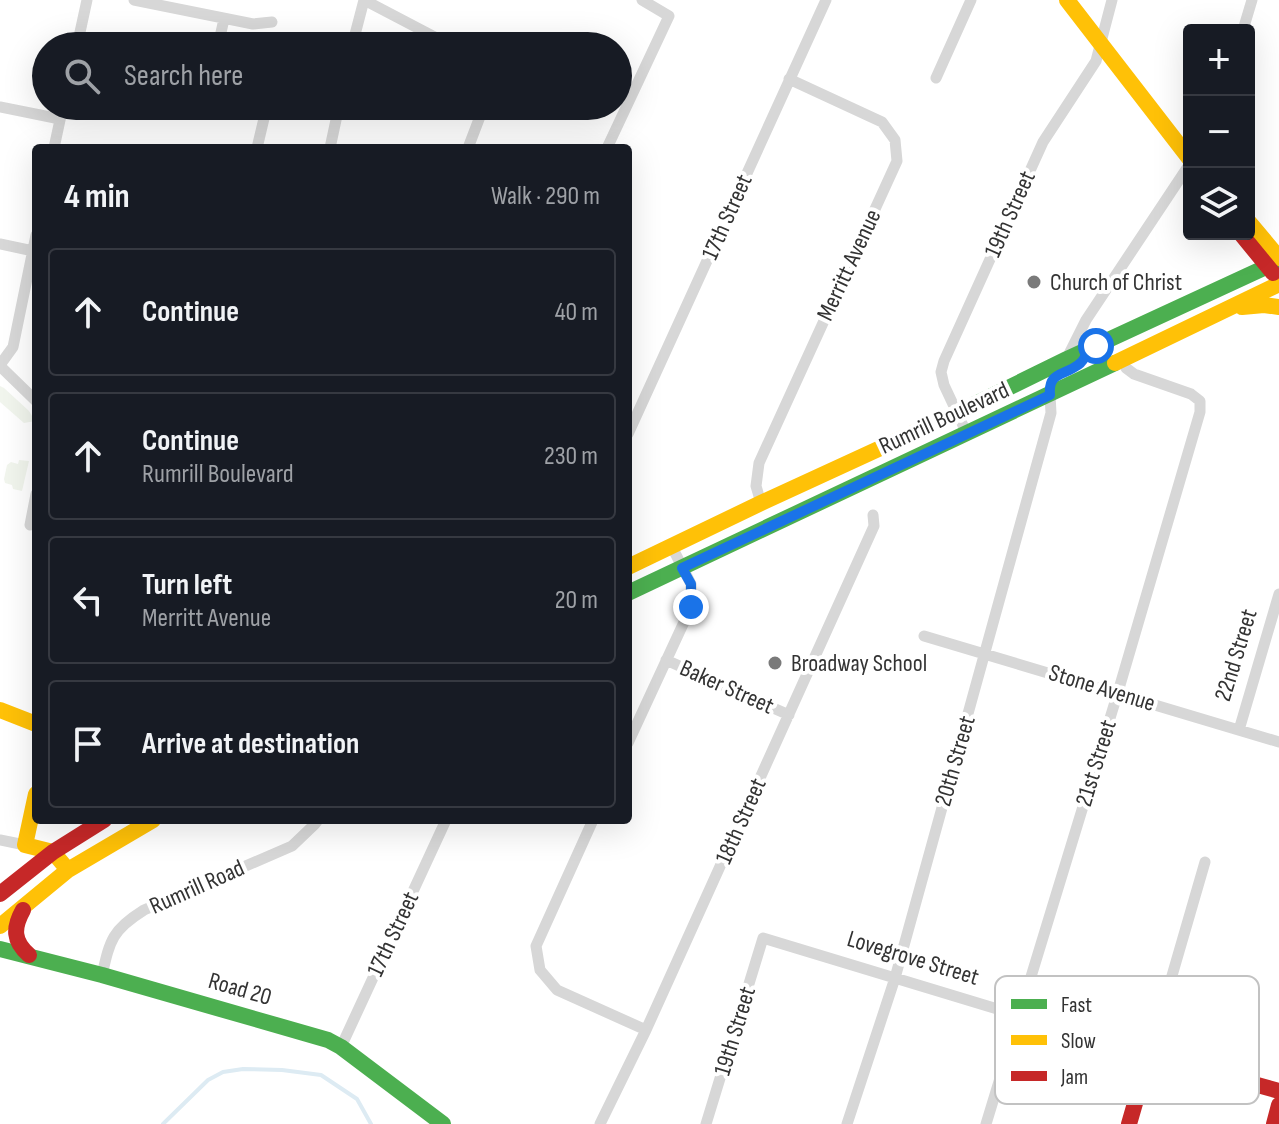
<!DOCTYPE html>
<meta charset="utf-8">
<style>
:root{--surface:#171b24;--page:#20242c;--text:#f1f3f6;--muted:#9ea1a6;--line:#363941}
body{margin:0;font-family:"Sofia Sans Condensed",sans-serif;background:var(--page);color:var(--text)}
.controls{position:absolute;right:24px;top:24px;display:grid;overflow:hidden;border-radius:8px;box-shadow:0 8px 32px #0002}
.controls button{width:72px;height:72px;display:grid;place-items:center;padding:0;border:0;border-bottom:2px solid var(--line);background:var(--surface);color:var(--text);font:40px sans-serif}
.stop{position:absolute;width:24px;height:24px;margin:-18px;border:6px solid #1a73e8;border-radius:50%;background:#fff}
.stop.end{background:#1a73e8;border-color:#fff;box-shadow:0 2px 8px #0008}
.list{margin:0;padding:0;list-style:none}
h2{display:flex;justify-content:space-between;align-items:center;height:104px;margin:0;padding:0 32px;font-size:34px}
h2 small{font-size:26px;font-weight:400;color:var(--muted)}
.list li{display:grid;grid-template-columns:52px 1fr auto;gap:24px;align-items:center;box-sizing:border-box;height:128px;margin:0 16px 16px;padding:0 16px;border:2px solid var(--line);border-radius:8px}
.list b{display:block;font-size:30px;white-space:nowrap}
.list p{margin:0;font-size:26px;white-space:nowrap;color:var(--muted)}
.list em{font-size:26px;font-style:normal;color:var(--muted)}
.icon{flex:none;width:44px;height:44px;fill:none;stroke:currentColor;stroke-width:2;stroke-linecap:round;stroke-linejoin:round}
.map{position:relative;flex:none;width:1279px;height:1124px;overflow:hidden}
.search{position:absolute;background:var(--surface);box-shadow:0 8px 32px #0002;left:32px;top:32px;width:600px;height:88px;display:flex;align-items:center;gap:20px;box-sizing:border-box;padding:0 28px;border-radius:44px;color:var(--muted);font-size:30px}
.panel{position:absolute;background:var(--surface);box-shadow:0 8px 32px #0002;left:32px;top:144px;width:600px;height:680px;border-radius:8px}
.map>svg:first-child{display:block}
.green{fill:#f1f5ed}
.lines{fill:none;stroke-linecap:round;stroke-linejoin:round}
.stream{stroke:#ddebf3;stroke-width:4}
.street{stroke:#d7d7d7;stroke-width:11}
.fast{stroke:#4caf50;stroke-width:16}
.slow{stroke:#ffc107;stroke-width:16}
.jam{stroke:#c62828;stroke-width:16}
.route{stroke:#1a73e8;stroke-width:10}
.poi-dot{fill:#7a7a7a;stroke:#fff;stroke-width:3}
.labels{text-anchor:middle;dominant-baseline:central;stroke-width:8;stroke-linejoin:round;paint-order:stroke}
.street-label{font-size:24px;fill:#333;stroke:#fff}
.poi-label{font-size:24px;fill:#333;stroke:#fff;text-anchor:start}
.key{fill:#fff;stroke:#c2c2c2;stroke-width:2}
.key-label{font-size:22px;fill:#333}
</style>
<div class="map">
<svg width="1279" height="1124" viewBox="0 0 1279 1124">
<rect width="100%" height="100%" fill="#fff"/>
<path class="green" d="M 0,386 L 4,388 L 29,411 L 35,421 L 24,423 L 0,402 Z
M 19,460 L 29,461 L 22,491 L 13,489 L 12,485 L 5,483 L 4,479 L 7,465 L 11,462 L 18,464 Z"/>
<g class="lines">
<path class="stream" d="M 163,1124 L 208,1080 L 223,1072 L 243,1069 L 282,1070 L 321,1075 L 357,1099 L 371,1124"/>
<path class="street" d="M 134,0 L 253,24 L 272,22
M 364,0 L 452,46
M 1243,30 L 1252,0
M 77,46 L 87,0
M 218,46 L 224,19
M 352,46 L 364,0
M 936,78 L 971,0
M 249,106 L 266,110 L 257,148
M 0,107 L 60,119
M 54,148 L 63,106
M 330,148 L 339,106
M 468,148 L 484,106
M 607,148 L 669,16 L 642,0
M 0,244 L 33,251
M 1067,358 L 1086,320 L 1189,165
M 0,365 L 13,347 L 36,235
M 0,366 L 36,401
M 628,434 L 826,0
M 967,434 L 944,385 L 941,372 L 944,361 L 1043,142 L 1096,61 L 1112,0
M 761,503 L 756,486 L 759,463 L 897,161 L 895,140 L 882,122 L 789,79
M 30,525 L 36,494
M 924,636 L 1279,742
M 666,660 L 789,715
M 1239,730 L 1279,594
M 628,743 L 691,607 L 691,584 L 672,547
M 593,820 L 536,946 L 540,970 L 557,990 L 646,1030
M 0,840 L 25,845
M 102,975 C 110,940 112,930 144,910 L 292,846 L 315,824 L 318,820
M 341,1047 L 446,820
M 600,1124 L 646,1030 L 874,526 L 873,515
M 706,1124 L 763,938 L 1149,1055 L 1205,862
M 847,1124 L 895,978 L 1051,413 L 1050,395
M 986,1124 L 1118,692 L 1200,412 L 1200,401 L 1191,394 L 1134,374 L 1126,368 L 1122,360"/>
<path class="fast" d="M 961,411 L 1067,359 L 1279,261
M 628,593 L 1115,363
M 0,949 L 102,975 L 328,1040 L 341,1047 L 443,1124"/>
<path class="slow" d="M 1067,0 L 1189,158
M 1249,222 L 1279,258
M 1242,307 L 1264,305 L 1279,307
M 1115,363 L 1279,284
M 628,567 L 761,503 L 961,411
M 0,710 L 36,724
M 36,794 L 25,845 L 53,852 L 68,870
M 0,926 L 68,870 L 153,820"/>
<path class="jam" d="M 1241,234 L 1273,273
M 0,894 L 53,852 L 104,820
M 23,910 C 13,928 13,941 29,955
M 1129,1124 L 1149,1055 L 1279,1091
M 1274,1124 L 1279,1105"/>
</g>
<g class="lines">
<path class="route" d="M 691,607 L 691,584 L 682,568 L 1050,395 C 1048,372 1063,376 1078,365 C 1084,361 1086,355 1089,349 L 1096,346"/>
</g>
<g class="poi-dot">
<circle cx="1034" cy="282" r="8"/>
<circle cx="775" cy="663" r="8"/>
</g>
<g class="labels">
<g class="street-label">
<text transform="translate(1010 214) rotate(-66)">19th Street</text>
<text transform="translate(727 217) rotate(-66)">17th Street</text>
<text transform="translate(849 265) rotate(-65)">Merritt Avenue</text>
<text transform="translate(944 418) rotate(-25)">Rumrill Boulevard</text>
<text transform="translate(1236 655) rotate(-73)">22nd Street</text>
<text transform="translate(727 687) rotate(24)">Baker Street</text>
<text transform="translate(1102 688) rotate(17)">Stone Avenue</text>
<text transform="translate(955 761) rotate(-74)">20th Street</text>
<text transform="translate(1096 763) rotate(-73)">21st Street</text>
<text transform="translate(741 821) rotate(-66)">18th Street</text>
<text transform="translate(197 887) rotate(-24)">Rumrill Road</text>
<text transform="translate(393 934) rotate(-65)">17th Street</text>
<text transform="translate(913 958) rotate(17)">Lovegrove Street</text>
<text transform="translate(240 989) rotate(16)">Road 20</text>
<text transform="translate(735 1031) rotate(-73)">19th Street</text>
</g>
<g class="poi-label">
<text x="1050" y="282">Church of Christ</text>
<text x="791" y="663">Broadway School</text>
</g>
</g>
<rect x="995" y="976" width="264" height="128" rx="12" class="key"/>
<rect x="1011" y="999" width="36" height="10" fill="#4caf50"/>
<rect x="1011" y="1035" width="36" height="10" fill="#ffc107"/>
<rect x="1011" y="1071" width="36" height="10" fill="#c62828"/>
<g class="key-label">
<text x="1061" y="1012">Fast</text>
<text x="1061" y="1048">Slow</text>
<text x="1061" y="1084">Jam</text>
</g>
</svg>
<div class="controls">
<button>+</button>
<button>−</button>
<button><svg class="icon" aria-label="layers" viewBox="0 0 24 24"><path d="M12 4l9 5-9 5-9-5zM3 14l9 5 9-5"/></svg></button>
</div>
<div class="stop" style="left:1096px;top:346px"></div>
<div class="stop end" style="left:691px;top:607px"></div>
<div class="search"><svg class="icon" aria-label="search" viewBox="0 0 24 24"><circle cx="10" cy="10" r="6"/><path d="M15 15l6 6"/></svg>Search here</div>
<section class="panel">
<h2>4 min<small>Walk · 290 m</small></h2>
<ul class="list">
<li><svg class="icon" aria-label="ahead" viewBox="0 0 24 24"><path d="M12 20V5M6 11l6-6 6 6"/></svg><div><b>Continue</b></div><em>40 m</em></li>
<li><svg class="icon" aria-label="ahead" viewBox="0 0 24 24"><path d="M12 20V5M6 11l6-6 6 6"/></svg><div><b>Continue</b><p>Rumrill Boulevard</p></div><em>230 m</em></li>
<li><svg class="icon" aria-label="left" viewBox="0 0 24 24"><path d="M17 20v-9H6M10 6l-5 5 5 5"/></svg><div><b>Turn left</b><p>Merritt Avenue</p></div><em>20 m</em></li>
<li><svg class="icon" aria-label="arrive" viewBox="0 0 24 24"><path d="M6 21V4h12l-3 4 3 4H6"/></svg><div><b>Arrive at destination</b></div></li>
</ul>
</section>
</div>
